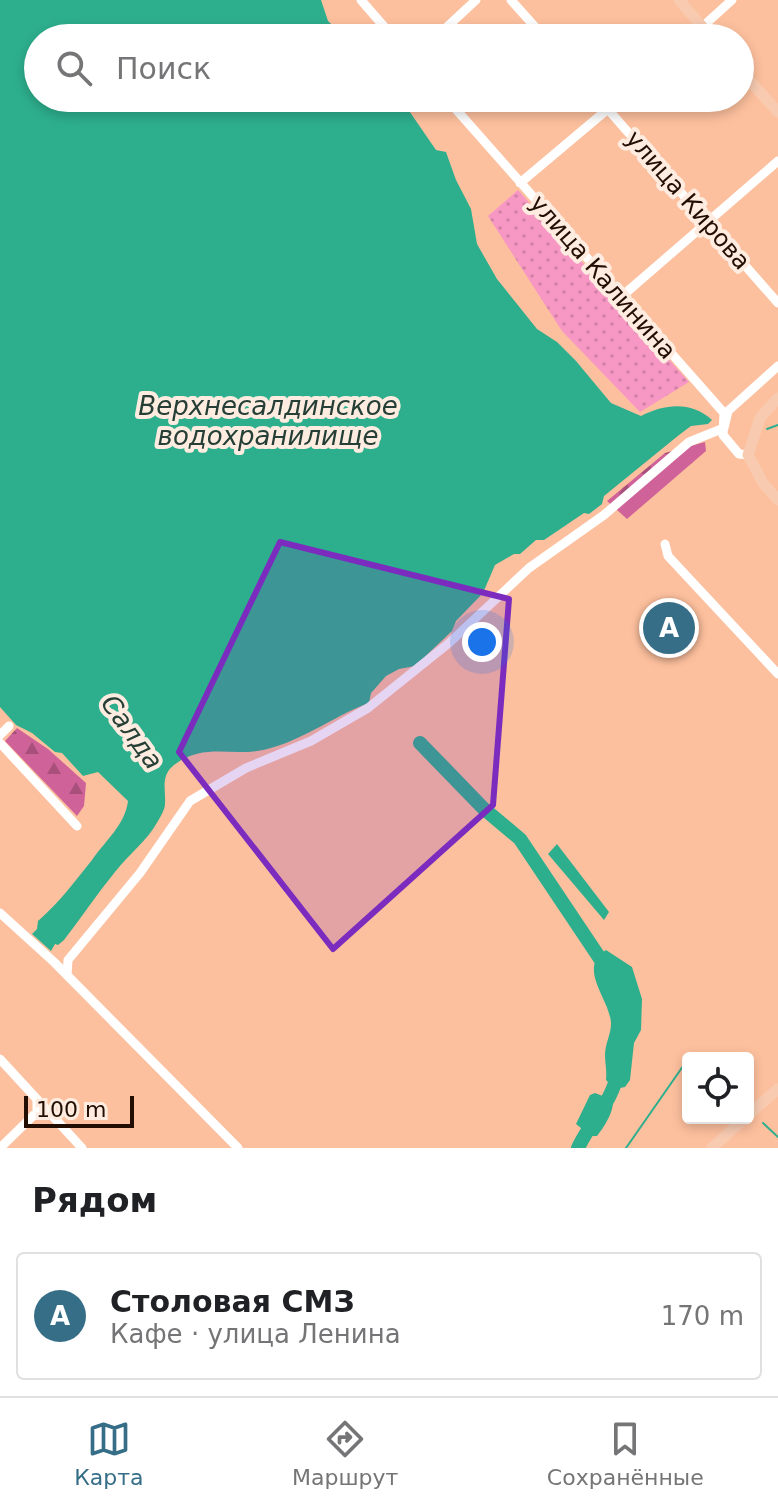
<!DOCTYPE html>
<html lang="ru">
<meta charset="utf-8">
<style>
:root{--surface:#fff;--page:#f6f6f6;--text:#202124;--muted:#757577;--line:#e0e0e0;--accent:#366e88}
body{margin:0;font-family:"DejaVu Sans",sans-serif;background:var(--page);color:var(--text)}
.controls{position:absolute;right:24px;bottom:24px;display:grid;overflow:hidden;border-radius:8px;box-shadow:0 4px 12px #0003}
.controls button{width:72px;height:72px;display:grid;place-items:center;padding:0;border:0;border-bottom:2px solid var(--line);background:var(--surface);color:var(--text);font:40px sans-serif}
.scale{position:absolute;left:24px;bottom:20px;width:110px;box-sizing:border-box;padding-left:8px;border:4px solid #230e03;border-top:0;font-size:22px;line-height:28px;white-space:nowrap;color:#230e03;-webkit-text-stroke:6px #ffece1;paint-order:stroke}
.you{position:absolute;left:482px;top:642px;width:28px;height:28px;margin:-20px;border:6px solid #fff;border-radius:50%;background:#1a73e8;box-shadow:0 0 0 12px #1a73e833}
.badge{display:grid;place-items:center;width:52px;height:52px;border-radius:50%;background:var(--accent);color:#fff;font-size:26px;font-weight:700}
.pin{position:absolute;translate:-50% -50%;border:4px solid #fff;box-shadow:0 2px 8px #0006}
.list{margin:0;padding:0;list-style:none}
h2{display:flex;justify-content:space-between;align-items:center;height:104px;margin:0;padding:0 32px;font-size:34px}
h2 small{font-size:26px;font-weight:400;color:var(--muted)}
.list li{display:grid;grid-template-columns:52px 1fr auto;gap:24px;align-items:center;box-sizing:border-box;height:128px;margin:0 16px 16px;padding:0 16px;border:2px solid var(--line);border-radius:8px}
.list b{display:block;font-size:30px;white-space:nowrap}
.list p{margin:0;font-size:26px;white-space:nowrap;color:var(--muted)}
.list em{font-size:26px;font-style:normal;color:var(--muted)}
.icon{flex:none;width:44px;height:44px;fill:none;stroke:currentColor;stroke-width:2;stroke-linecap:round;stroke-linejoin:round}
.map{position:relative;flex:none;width:778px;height:1148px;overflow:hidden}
.search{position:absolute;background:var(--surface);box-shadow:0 4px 12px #0003;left:24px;right:24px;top:24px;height:88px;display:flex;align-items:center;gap:20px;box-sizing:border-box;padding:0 28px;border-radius:44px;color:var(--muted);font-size:30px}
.sheet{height:248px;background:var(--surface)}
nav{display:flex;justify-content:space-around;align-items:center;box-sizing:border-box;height:112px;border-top:2px solid var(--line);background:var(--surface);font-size:22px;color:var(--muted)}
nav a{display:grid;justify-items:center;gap:4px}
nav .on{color:var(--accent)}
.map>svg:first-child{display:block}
.forest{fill:url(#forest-firs)}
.park{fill:url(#park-dots)}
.water{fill:#2daf8d}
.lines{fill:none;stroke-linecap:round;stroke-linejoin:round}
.stream{stroke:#2daf8d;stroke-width:2}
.river{stroke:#2daf8d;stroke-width:14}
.minor{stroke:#fff;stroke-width:9}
.major{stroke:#f8cbb1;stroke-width:11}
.marked{fill:#7b2cbf;fill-opacity:0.2;stroke:#7b2cbf;stroke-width:6;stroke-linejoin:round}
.labels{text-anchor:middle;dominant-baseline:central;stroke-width:8;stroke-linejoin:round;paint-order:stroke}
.street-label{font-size:24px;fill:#230e03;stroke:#ffece1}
.water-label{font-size:26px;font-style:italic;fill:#253f36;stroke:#ffece1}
</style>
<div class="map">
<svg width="778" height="1148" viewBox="0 0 778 1148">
<defs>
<pattern id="forest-firs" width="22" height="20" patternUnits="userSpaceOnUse" patternTransform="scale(2)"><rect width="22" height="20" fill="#cf6299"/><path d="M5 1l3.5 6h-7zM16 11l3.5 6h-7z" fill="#a84f7b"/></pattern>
<pattern id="park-dots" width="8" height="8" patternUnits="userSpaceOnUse" patternTransform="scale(2)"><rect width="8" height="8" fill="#f797c4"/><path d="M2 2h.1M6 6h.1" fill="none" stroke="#d381a7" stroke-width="1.8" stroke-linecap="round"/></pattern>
</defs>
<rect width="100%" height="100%" fill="#fdc09e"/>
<path class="forest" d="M 705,442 L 706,451 L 627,519 L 607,501 L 665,453 Z
M 17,728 L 48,749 L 86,783 L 84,806 L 77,816 L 5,741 Z"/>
<path class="park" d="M 518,190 L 689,382 L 640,412 L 562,331 L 488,216 Z"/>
<path class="water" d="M 0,0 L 321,0 L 328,21 L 346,38 L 38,38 L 38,98 L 409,98 L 403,102 L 436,150 L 446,152 L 456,180 L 471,209 L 477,244 L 497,279 L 537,329 L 557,342 L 576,361 L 611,403 L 641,416 C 665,404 691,401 712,420 L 708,424 L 691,426 L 679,435 L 604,496 L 602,504 L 589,514 L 584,513 L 544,540 L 536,540 L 520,554 L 514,554 L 495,565 L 483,593 L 456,621 L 452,631 L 415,666 L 399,669 L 386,676 L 371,693 L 369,703 C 331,717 297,745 257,751 C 227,755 202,744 174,765 C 160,776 166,790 165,804 C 165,809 161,816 158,821 C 147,841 129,854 115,872 C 97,894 81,918 64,940 L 58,945 L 55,944 L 51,951 L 32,934 L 37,929 L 38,921 C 60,902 74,882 92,860 C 105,841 125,825 128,801 L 98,772 L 83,776 L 62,753 L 55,752 L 32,733 L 16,725 L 0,707 Z
M 557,844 L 609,912 L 604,920 L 548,854 Z
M 606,950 L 632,967 L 642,999 L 641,1030 L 634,1043 L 630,1080 L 625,1087 L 615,1089 L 606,1080 C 607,1070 605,1063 605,1055 C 605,1044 611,1034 611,1024 C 611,1000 576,968 606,950 Z
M 595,1093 L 613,1100 C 614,1112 604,1127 597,1136 L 591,1136 L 576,1124 L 590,1095 Z"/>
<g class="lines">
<path class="stream" d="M 767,429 L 778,425
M 689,1057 L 692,1054 L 709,1054 L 712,1058
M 763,1123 L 778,1137
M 626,1148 L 688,1059"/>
<path class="river" d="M 420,743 L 483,808 L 520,839 L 607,969
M 578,1148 C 589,1123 614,1100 617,1073"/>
<path class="minor" d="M 361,0 L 394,38
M 511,0 L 545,38
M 435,38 L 476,0
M 690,38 L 732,0
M 446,98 L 724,413 L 723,435 L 739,454 L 748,455
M 598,98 L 778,303
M 520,183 L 621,98
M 621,297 L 778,161
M 665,544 L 668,556 L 778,674
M 0,735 L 9,726
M 0,743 L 77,826
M 0,913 L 54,962 L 238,1148
M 67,975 L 68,960 L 140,873 L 190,801 L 246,768 L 311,741 L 368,708 L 449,643 L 529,568 L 604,515 L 689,442 L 724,428 L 728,411 L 778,366
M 0,1059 L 82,1148
M 0,1148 L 37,1112 L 37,1099"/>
<path class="major" d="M 679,0 L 712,38
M 740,70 L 778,112
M 778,398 L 760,418 L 748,455 L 763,483 L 778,500
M 748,1115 L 778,1089
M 712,1148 L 745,1118"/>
</g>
<path class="marked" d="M 280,542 L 509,599 L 493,805 L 333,949 L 179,752 Z"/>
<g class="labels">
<g class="street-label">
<text transform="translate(688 200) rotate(49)">улица Кирова</text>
<text transform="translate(603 277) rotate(49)">улица Калинина</text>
</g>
<g class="water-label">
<text x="268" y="406">Верхнесалдинское<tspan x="268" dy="30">водохранилище</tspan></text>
<text transform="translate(132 732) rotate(54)">Салда</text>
</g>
</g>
</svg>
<div class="controls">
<button><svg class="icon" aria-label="locate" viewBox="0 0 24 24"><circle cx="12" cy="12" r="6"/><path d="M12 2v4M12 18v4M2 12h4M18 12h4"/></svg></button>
</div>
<div class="scale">100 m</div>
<div class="you"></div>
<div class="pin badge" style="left:669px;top:628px">A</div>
<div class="search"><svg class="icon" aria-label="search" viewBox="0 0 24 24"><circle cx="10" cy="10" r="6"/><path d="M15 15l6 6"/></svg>Поиск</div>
</div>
<section class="sheet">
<h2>Рядом<small></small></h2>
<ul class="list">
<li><span class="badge">A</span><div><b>Столовая СМЗ</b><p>Кафе · улица Ленина</p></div><em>170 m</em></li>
</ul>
</section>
<nav>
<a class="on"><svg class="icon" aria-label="map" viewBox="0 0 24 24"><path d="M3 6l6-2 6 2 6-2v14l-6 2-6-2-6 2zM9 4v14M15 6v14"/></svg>Карта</a>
<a><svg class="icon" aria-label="directions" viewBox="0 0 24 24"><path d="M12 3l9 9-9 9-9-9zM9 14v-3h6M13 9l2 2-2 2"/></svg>Маршрут</a>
<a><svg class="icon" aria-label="saved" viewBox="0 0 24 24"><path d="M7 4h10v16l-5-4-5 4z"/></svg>Сохранённые</a>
</nav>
